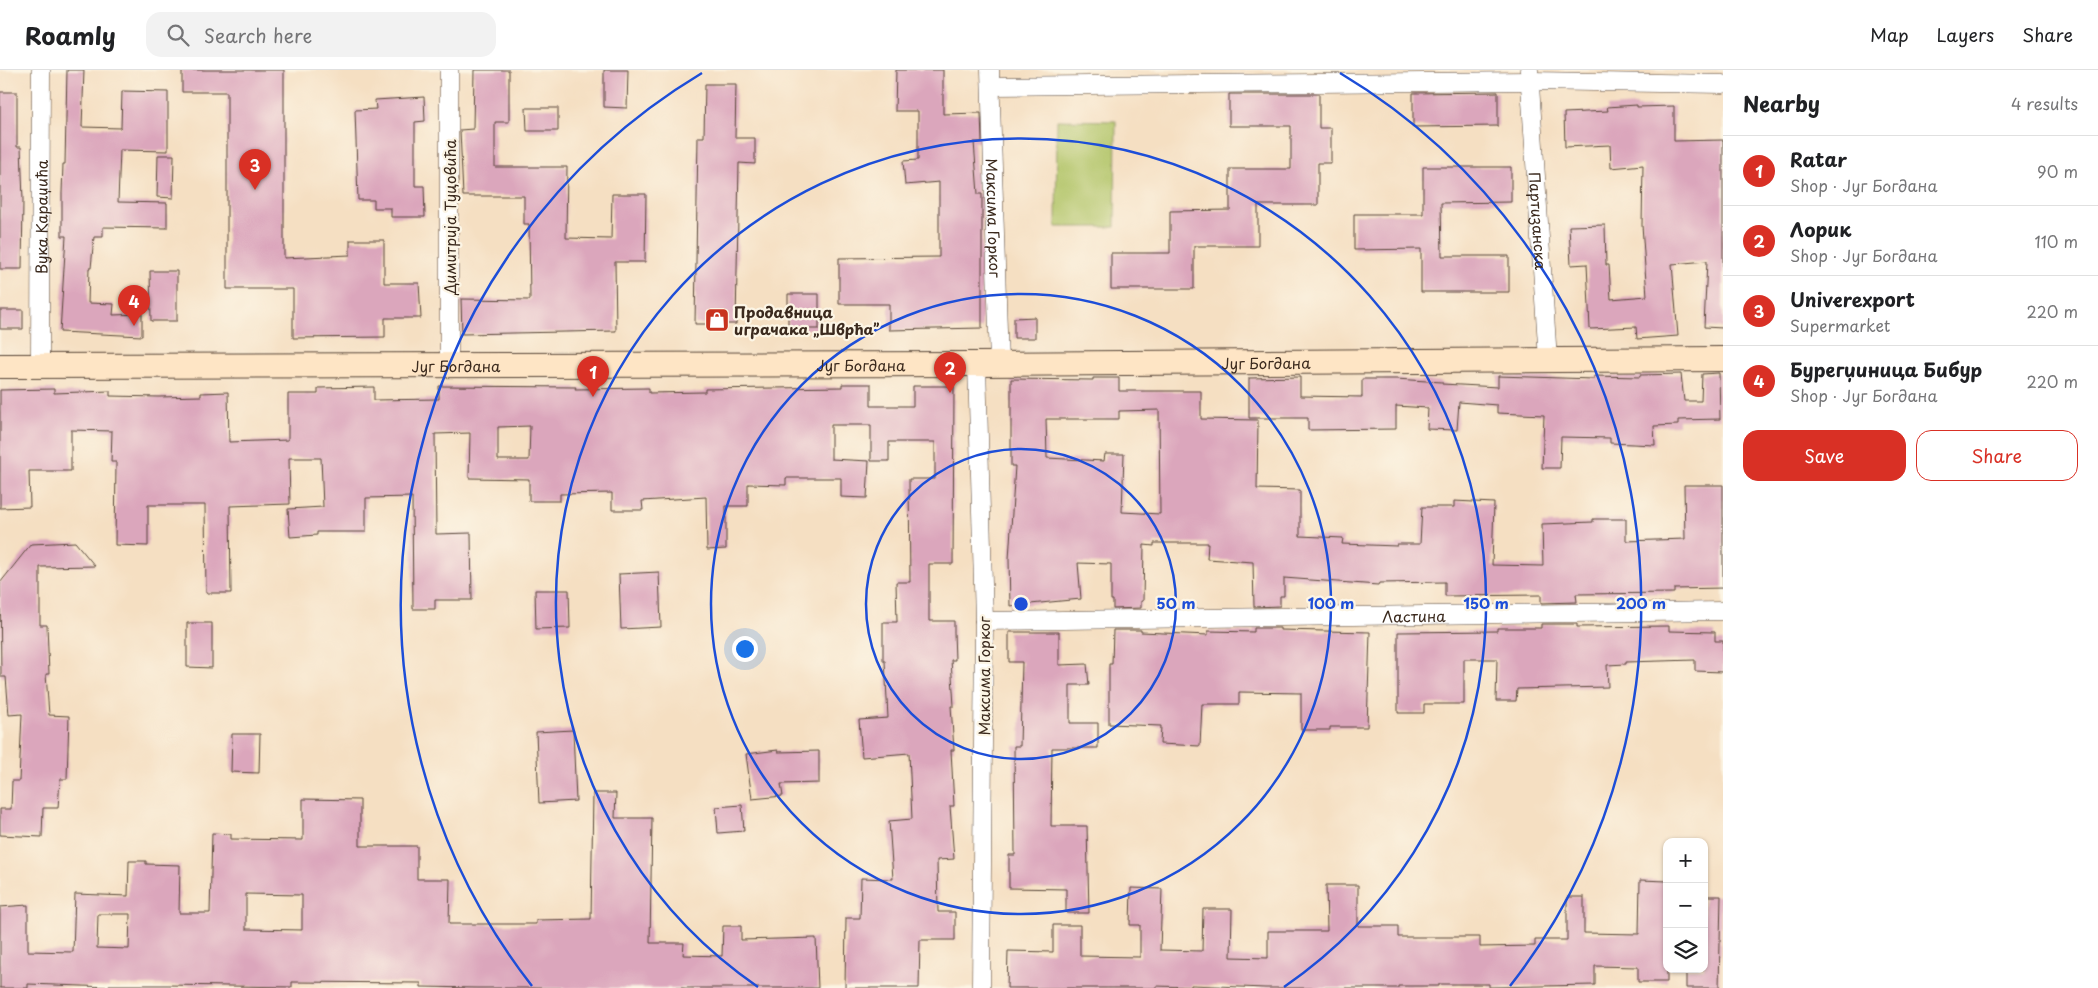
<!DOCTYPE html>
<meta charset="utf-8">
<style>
:root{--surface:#fff;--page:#f2f2f2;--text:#202124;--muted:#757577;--line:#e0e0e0;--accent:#d93025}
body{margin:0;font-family:"Playpen Sans",sans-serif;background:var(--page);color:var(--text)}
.controls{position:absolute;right:15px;bottom:15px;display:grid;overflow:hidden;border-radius:10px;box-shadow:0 1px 4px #0004}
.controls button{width:45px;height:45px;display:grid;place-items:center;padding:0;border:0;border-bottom:1px solid var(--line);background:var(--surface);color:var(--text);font:25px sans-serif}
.you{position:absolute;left:744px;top:578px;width:18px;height:18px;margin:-12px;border:4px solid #fff;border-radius:50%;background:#1a73e8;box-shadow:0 0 0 8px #1a73e833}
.badge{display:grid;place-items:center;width:32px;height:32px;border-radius:50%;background:var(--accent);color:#fff;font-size:16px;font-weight:700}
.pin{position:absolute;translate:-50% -41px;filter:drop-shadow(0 1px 2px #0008)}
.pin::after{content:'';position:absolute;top:26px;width:18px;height:15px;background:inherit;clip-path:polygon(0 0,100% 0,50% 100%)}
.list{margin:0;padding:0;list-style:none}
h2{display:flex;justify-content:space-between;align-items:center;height:65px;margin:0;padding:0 20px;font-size:21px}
h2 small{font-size:16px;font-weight:400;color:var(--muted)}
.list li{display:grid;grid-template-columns:32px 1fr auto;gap:15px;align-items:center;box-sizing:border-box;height:70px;padding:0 20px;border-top:1px solid var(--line)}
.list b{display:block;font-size:19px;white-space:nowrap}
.list p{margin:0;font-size:16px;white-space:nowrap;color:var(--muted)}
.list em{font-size:16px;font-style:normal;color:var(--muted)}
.actions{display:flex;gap:10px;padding:15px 20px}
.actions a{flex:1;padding:11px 0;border:1px solid var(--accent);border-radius:15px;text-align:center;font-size:18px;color:var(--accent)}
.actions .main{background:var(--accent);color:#fff}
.icon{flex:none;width:28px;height:28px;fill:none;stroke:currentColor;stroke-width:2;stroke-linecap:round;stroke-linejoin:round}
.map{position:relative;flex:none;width:1723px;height:918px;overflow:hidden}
header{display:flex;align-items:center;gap:30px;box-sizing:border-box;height:70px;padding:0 25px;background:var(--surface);border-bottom:1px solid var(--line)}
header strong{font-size:24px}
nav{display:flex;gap:28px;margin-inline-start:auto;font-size:18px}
.search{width:350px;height:45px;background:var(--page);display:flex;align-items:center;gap:12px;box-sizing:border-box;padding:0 18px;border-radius:15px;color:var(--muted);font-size:19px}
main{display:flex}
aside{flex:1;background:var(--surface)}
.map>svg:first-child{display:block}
.green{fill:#b2c569;stroke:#767844}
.building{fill:#dba6bc;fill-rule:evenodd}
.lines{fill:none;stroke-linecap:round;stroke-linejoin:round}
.street-casing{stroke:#574537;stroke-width:19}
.secondary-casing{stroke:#574537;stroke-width:26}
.street{stroke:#fff;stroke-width:18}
.secondary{stroke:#fee5c5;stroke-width:24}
.ring{fill:none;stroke:#1d4ed8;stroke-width:2.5}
.labels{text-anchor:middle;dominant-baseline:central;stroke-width:4.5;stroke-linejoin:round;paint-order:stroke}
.street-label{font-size:15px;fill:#3b2a1e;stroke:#fcf5e5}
.poi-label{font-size:15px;font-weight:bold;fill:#3b2a1e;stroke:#fcf5e5;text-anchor:start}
.centre{fill:#1d4ed8;stroke:#fcf5e5;stroke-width:2.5}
.ring-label{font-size:15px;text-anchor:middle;font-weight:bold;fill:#1d4ed8;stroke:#fcf5e5;stroke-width:4.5;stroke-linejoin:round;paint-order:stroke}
</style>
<header>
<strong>Roamly</strong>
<div class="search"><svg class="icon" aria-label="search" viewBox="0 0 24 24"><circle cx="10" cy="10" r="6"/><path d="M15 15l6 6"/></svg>Search here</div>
<nav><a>Map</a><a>Layers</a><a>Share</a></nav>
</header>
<main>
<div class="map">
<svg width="1723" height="918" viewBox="0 0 1723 918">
<rect width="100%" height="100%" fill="#fcf5e5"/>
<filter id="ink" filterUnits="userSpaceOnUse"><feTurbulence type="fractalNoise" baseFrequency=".02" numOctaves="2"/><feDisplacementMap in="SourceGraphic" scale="10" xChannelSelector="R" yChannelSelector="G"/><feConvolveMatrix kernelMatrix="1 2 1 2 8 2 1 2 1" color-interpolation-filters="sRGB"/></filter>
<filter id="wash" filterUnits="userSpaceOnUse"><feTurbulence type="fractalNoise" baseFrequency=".0096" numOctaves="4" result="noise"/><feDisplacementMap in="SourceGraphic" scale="20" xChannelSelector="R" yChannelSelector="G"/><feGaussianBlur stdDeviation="1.12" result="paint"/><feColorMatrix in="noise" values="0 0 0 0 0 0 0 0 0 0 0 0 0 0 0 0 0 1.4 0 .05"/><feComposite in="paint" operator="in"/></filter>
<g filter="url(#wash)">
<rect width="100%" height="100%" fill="#f5dfc2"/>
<path class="green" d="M 1057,50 L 1116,51 L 1115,157 L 1056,157 Z"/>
<g id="blocks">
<path class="building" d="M 67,0 L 84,0 L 82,57 L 121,58 L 122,21 L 168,22 L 168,81 L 120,80 L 118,132 L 167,133 L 167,158 L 103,157 L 103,167 L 94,167 L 91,198 L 89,198 L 88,233 L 114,234 L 113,245 L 142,244 L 142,266 L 60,262 L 66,166 L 62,166 L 62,123 L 63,94 L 65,94 Z
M 182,0 L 284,0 L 284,188 L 350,185 L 350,170 L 384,170 L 384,213 L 419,213 L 421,248 L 385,248 L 385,267 L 293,268 L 293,219 L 227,219 L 227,22 L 182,22 Z
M 474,0 L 509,0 L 509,52 L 495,52 L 495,97 L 567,97 L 566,168 L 611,169 L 612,124 L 646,124 L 645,192 L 615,192 L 616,261 L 462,264 L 461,229 L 530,230 L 529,154 L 524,154 L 524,126 L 463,126 L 460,60 L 473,59 Z
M 604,0 L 628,0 L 627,38 L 604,37 Z
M 896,0 L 943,0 L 943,44 L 981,43 L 982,72 L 974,72 L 978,124 L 982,124 L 982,258 L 889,260 L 889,234 L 839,234 L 839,188 L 939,187 L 939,112 L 905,115 L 903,91 L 918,90 L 918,41 L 895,41 Z
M 705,14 L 736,14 L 735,68 L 755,68 L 755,94 L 739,93 L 736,254 L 695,254 L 698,67 L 704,67 Z
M 0,22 L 17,22 L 17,77 L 21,77 L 23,130 L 22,199 L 0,199 Z
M 1498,22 L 1498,56 L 1413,57 L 1413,23 Z
M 1229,24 L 1319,24 L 1319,58 L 1331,58 L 1331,93 L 1318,93 L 1318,135 L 1258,135 L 1258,176 L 1194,176 L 1194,219 L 1111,219 L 1111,183 L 1170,183 L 1170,141 L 1230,140 L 1230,99 L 1291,99 L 1291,56 L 1229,56 Z
M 424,27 L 425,51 L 415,52 L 415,116 L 424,116 L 425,147 L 391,147 L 391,138 L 374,138 L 374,130 L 358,130 L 355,40 L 376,39 L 375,30 Z
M 1637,35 L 1637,37 L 1674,36 L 1674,71 L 1723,70 L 1723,258 L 1704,257 L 1707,191 L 1672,194 L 1678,266 L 1637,269 L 1636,257 L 1590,259 L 1587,194 L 1571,195 L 1569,156 L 1605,155 L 1606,195 L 1609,195 L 1611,229 L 1647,226 L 1642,155 L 1643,95 L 1611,98 L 1610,75 L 1565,77 L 1564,43 L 1608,41 L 1607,37 Z
M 526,38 L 558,38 L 558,61 L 527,61 Z
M 158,85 L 174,85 L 173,128 L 157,127 Z
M 1423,97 L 1511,97 L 1511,132 L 1441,133 L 1442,186 L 1509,186 L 1509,222 L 1421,222 L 1421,179 L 1354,180 L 1354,144 L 1423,144 Z
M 150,201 L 177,201 L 177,251 L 151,251 Z
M 788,224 L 819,224 L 819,259 L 788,259 Z
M 0,240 L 23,240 L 23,259 L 0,259 Z
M 1035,247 L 1035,268 L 1014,268 L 1014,248 Z
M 1719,303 L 1720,349 L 1678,350 L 1678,355 L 1654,356 L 1655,375 L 1610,373 L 1610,368 L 1561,367 L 1560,398 L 1542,398 L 1544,345 L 1497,343 L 1497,335 L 1459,332 L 1457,360 L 1427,359 L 1428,338 L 1396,336 L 1396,359 L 1308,360 L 1308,348 L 1249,348 L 1249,308 L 1300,307 L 1300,326 L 1362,327 L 1362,309 L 1396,309 L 1442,312 L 1442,314 L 1498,317 L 1498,306 L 1594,309 L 1594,306 L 1640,307 L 1640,305 L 1681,304 L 1684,331 L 1701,331 L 1702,304 Z
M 1093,308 L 1119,308 L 1119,321 L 1201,321 L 1201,349 L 1258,350 L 1257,419 L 1300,420 L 1300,466 L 1343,468 L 1342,474 L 1397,476 L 1397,474 L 1420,474 L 1422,437 L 1454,437 L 1454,431 L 1494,433 L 1492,495 L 1543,496 L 1542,454 L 1593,452 L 1593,449 L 1626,449 L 1626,471 L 1685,469 L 1684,415 L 1723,415 L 1723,518 L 1674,519 L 1674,523 L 1576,524 L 1577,532 L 1541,533 L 1541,525 L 1445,526 L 1445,512 L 1379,513 L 1378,515 L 1284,508 L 1284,526 L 1280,526 L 1280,536 L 1254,537 L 1253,492 L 1207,489 L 1208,473 L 1154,473 L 1154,476 L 1144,475 L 1143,531 L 1141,531 L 1141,538 L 1113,539 L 1113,530 L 1111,530 L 1111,494 L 1078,493 L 1081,529 L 1010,536 L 1009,489 L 1015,396 L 1011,396 L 1011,309 L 1093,310 ZM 1159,340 L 1160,444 L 1122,442 L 1124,384 L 1105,384 L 1104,391 L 1047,388 L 1046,349 L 1119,349 L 1119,341 Z
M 842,314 L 871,314 L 871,336 L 913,336 L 913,316 L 954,316 L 953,494 L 929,494 L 929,551 L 954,551 L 954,562 L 955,590 L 951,590 L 954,636 L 951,636 L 954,680 L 951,680 L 954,736 L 950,736 L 954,789 L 937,790 L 938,842 L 955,842 L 955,870 L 920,870 L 919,918 L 845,918 L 846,848 L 860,848 L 861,808 L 893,809 L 889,751 L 912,749 L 909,683 L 862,687 L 859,650 L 888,648 L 885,591 L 883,591 L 883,552 L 897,552 L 896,512 L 910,512 L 909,409 L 935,409 L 935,372 L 889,372 L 889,391 L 871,391 L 871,355 L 831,355 L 831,389 L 869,391 L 867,428 L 841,427 L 841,408 L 786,408 L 786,415 L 748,414 L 748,436 L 726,436 L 726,479 L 707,480 L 706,427 L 642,431 L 643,440 L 612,440 L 612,423 L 560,424 L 560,431 L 529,431 L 529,409 L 469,408 L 470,363 L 435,364 L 436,464 L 471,463 L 472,530 L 435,530 L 435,539 L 413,539 L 412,427 L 366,428 L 366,462 L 317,462 L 317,465 L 290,467 L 288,439 L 323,437 L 321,388 L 289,388 L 290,434 L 230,436 L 231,523 L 206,523 L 205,435 L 148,435 L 148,476 L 115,475 L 116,392 L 111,392 L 112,361 L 71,360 L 71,401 L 29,401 L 30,437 L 0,438 L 0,320 L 54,319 L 54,323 L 110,321 L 110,326 L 159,327 L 201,326 L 201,323 L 228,322 L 229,372 L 288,370 L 288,324 L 318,324 L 318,318 L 374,317 L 374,330 L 439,329 L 439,316 L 576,317 L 575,319 L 649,318 L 649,323 L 705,322 L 705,319 L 842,317 ZM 530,356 L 529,390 L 498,390 L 498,357 Z
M 75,472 L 95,496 L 40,497 L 40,555 L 47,555 L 49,604 L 46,604 L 49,645 L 69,646 L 67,709 L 60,709 L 58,738 L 43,738 L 42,767 L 0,765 L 0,739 L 11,739 L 12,711 L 19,711 L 22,644 L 9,645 L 6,607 L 1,607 L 0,513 L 31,474 Z
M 659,502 L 661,557 L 621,559 L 619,504 Z
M 535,520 L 569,520 L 570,558 L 536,559 Z
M 187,553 L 212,553 L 212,598 L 187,597 Z
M 1541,554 L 1577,554 L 1577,557 L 1669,556 L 1669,561 L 1715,562 L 1715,571 L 1723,571 L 1723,602 L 1695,601 L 1695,590 L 1626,592 L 1626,594 L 1607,595 L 1608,617 L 1517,619 L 1516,631 L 1496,631 L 1497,589 L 1464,589 L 1464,634 L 1424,634 L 1424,643 L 1398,643 L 1398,562 L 1497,561 L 1497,558 L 1541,558 Z
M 1254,558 L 1280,558 L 1280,560 L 1370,562 L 1367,657 L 1330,657 L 1330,660 L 1301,660 L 1301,623 L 1239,622 L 1239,634 L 1202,634 L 1200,676 L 1160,674 L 1161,656 L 1109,654 L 1109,594 L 1112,594 L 1113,560 L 1141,560 L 1141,562 L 1208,565 L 1208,561 L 1254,562 Z
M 1009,562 L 1059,562 L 1059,595 L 1087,594 L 1089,615 L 1070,615 L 1070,653 L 1098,653 L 1098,678 L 1052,678 L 1051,756 L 1087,756 L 1089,843 L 1066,843 L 1066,819 L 1009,818 L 1009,785 L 1015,785 L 1014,676 L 1020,676 L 1022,592 L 1009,592 Z
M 573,660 L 576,731 L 539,733 L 536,662 Z
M 232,664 L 260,664 L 259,703 L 231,702 Z
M 778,680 L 778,682 L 819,681 L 819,713 L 781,714 L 783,726 L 752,729 L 746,684 Z
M 593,723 L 616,723 L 615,748 L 652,748 L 650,873 L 684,873 L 683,885 L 722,886 L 723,856 L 741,856 L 741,870 L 816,868 L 818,918 L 476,918 L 421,917 L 421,913 L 292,912 L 292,917 L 168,915 L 109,915 L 109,917 L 28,914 L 28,918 L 0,918 L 0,837 L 28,835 L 28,881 L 73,882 L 75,824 L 128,826 L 129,791 L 146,791 L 146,794 L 180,795 L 179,843 L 210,843 L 212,763 L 231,764 L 231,769 L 303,770 L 303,729 L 360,730 L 360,776 L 417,776 L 417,809 L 450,809 L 449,854 L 536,854 L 536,850 L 591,849 ZM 246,824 L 302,825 L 302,860 L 246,859 ZM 98,844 L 130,844 L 129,879 L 97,878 Z
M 742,735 L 744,761 L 718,763 L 716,737 Z
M 1640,810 L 1667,811 L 1667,912 L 1638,912 L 1638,897 L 1595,896 L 1595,915 L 1489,917 L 1489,914 L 1439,914 L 1439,916 L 1398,916 L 1398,918 L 1265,918 L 1191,915 L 1191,917 L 1156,916 L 1156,918 L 1007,918 L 1008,881 L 1053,882 L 1053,855 L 1080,855 L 1080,886 L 1140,887 L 1140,855 L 1130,855 L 1131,818 L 1162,819 L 1160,880 L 1202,881 L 1203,839 L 1232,839 L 1231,887 L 1268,888 L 1268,861 L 1327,861 L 1326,815 L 1358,815 L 1358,856 L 1398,856 L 1398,867 L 1480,867 L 1480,877 L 1535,876 L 1535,870 L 1567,870 L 1567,827 L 1584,827 L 1584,863 L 1639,864 Z
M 1704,826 L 1721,826 L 1719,918 L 1686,918 L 1686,899 L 1704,899 Z"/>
</g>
</g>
<g filter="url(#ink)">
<use href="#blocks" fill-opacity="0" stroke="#574537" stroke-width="1"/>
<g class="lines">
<defs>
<g id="street">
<path id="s1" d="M 990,0 L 999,294"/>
<path id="s2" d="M 1529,0 L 1548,290"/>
<path d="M 991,16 L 1530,11 L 1723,14"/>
<path d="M 977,294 L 984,551 L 981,918"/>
<path id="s3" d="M 40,295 L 41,0"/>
<path d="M 449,295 L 449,0"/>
<path id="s4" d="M 984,551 L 1723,541"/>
</g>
<g id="secondary">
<path id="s5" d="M 0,296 L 977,294 L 1723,289"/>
</g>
</defs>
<use href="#street" class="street-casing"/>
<use href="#secondary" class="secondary-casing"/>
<use href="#street" class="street"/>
<use href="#secondary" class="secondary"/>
</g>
</g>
<g class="ring">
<circle cx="1021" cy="534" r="155"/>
<circle cx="1021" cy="534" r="310"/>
<path d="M758 917A465 465 0 1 1 1284 917"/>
<path d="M532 916A620 620 0 0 1 702 3M1340 3A620 620 0 0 1 1510 916"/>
</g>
<defs>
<symbol id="shop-square" viewBox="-11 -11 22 22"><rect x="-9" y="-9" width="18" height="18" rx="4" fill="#c8321e" stroke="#fcf5e5"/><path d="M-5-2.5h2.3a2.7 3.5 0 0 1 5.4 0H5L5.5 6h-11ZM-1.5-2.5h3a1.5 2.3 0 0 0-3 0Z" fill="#fff"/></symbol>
</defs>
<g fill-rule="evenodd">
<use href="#shop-square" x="703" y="236" width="28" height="28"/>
</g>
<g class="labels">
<g class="street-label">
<text transform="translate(449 147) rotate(-90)">Димитрија Туцовића</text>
<text stroke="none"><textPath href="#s1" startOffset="148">Максима Горког</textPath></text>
<text stroke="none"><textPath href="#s3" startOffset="148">Вука Караџића</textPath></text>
<text stroke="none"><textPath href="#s2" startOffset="151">Партизанска</textPath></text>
<text stroke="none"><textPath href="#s5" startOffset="1266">Југ Богдана</textPath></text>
<text stroke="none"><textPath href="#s5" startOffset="456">Југ Богдана</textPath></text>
<text stroke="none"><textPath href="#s5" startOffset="861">Југ Богдана</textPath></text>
<text stroke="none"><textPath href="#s4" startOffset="430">Ластина</textPath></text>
<text transform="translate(983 606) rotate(-90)">Максима Горког</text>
</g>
<g class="poi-label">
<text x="734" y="241">Продавница<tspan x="734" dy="17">играчака „Шврћа”</tspan></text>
</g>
</g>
<circle cx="1021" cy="534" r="8" class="centre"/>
<g class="ring-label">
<text x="1176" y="539">50 m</text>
<text x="1331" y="539">100 m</text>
<text x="1486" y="539">150 m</text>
<text x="1641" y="539">200 m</text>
</g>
</svg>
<div class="controls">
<button>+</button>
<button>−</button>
<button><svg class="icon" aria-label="layers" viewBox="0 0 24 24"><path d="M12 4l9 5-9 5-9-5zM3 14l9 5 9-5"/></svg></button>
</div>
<div class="you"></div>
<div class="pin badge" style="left:593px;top:327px">1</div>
<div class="pin badge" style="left:950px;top:323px">2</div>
<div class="pin badge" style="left:255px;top:120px">3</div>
<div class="pin badge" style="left:134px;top:256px">4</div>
</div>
<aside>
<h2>Nearby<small>4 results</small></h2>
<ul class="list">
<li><span class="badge">1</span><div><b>Ratar</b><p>Shop · Југ Богдана</p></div><em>90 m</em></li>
<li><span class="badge">2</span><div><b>Лорик</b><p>Shop · Југ Богдана</p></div><em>110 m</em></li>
<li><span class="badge">3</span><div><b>Univerexport</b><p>Supermarket</p></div><em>220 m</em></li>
<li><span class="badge">4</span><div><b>Бурегџиница Бибур</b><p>Shop · Југ Богдана</p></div><em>220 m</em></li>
</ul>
<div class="actions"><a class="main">Save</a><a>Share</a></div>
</aside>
</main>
